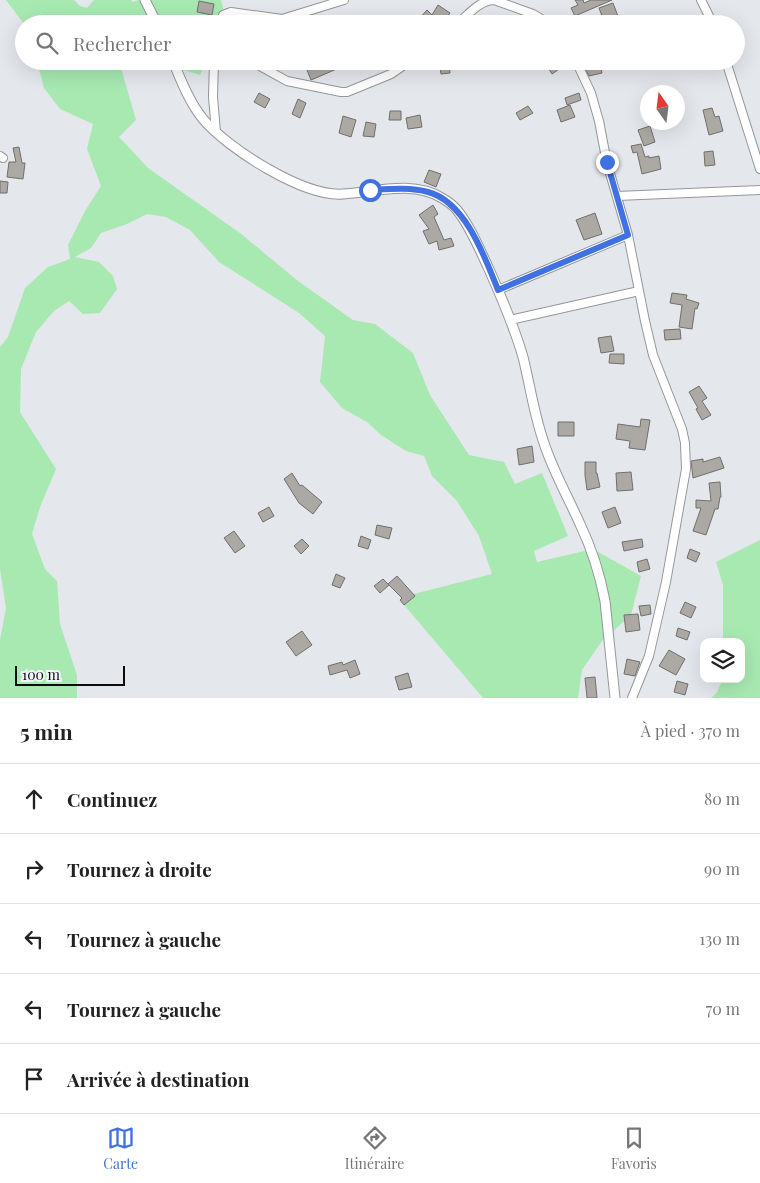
<!DOCTYPE html>
<html lang="fr">
<meta charset="utf-8">
<style>
:root{--surface:#fff;--page:#f6f6f6;--text:#222;--muted:#767676;--line:#e0e0e0;--accent:#3f71e2}
body{margin:0;font-family:"Playfair Display",serif;background:var(--page);color:var(--text)}
.controls{position:absolute;right:15px;bottom:15px;display:grid;overflow:hidden;border-radius:10px;box-shadow:0 5px 20px #0002}
.controls button{width:45px;height:45px;display:grid;place-items:center;padding:0;border:0;border-bottom:1px solid var(--line);background:var(--surface);color:var(--text);font:25px sans-serif}
.compass{position:absolute;left:640px;top:85px;width:45px;height:45px;border-radius:50%;background:var(--surface);box-shadow:0 5px 20px #0002;rotate:346deg}
.scale{position:absolute;left:15px;bottom:12px;width:110px;box-sizing:border-box;padding-left:5px;border:2px solid #0b0c0e;border-top:0;font-size:14px;line-height:18px;white-space:nowrap;color:#0b0c0e;-webkit-text-stroke:4px #f1f5f9;paint-order:stroke}
.stop{position:absolute;width:15px;height:15px;margin:-11px;border:4px solid #3f71e2;border-radius:50%;background:#fff}
.stop.end{background:#3f71e2;border-color:#fff;box-shadow:0 1px 5px #0008}
.list{margin:0;padding:0;list-style:none}
h2{display:flex;justify-content:space-between;align-items:center;height:65px;margin:0;padding:0 20px;font-size:21px}
h2 small{font-size:16px;font-weight:400;color:var(--muted)}
.list li{display:grid;grid-template-columns:32px 1fr auto;gap:15px;align-items:center;box-sizing:border-box;height:70px;padding:0 20px;border-top:1px solid var(--line)}
.list b{display:block;font-size:19px;white-space:nowrap}
.list em{font-size:16px;font-style:normal;color:var(--muted)}
.icon{flex:none;width:28px;height:28px;fill:none;stroke:currentColor;stroke-width:2;stroke-linecap:round;stroke-linejoin:round}
.map{position:relative;flex:none;width:760px;height:698px;overflow:hidden}
.search{position:absolute;background:var(--surface);box-shadow:0 5px 20px #0002;left:15px;right:15px;top:15px;height:55px;display:flex;align-items:center;gap:12px;box-sizing:border-box;padding:0 18px;border-radius:28px;color:var(--muted);font-size:19px}
.sheet{height:415px;background:var(--surface)}
nav{display:flex;justify-content:space-around;align-items:center;box-sizing:border-box;height:70px;border-top:1px solid var(--line);background:var(--surface);font-size:14px;color:var(--muted)}
nav a{display:grid;justify-items:center;gap:2px}
nav .on{color:var(--accent)}
.map>svg:first-child{display:block}
.green{fill:#a8e9b2}
.building{fill:#aca9a5;stroke:#726f6b}
.lines{fill:none;stroke-linecap:round;stroke-linejoin:round}
.minor-casing{stroke:#94979b;stroke-width:10}
.tertiary-casing{stroke:#94979b;stroke-width:11}
.minor{stroke:#fff;stroke-width:8}
.tertiary{stroke:#fff;stroke-width:9}
.route{stroke:#3f71e2;stroke-width:6}
</style>
<div class="map">
<svg width="760" height="698" viewBox="0 0 760 698">
<rect width="100%" height="100%" fill="#e4e7ec"/>
<path class="green" d="M 6,0 L 74,0 L 80,6 L 87,8 L 94,0 L 131,0 L 133,2 L 139,0 L 221,0 L 226,19 L 224,24 L 24,24 Z
M 37,61 L 119,61 L 136,120 L 119,137 L 148,168 L 240,233 L 298,281 L 353,320 L 375,324 L 413,353 L 430,395 L 469,455 L 504,462 L 515,484 L 542,473 L 568,536 L 534,551 L 537,562 L 593,549 L 641,576 L 631,615 L 602,641 L 582,670 L 578,698 L 483,698 L 400,600 L 402,597 L 492,574 L 479,536 L 457,501 L 432,476 L 424,456 L 406,451 L 381,435 L 367,422 L 342,408 L 320,382 L 325,336 L 299,313 L 219,262 L 190,230 L 166,217 L 147,214 L 127,224 L 101,233 L 91,248 L 75,257 L 99,262 L 113,276 L 117,289 L 100,313 L 83,314 L 69,301 L 54,311 L 36,332 L 21,369 L 20,412 L 56,469 L 40,507 L 32,534 L 45,569 L 57,581 L 60,624 L 77,675 L 77,698 L 0,698 L 0,640 L 6,608 L 0,569 L 0,347 L 8,337 L 25,288 L 48,267 L 70,259 L 68,245 L 85,211 L 101,186 L 87,149 L 93,124 L 60,109 L 44,88 Z
M 163,61 L 206,61 L 200,75 L 171,66 Z
M 760,540 L 760,698 L 711,698 L 717,692 L 723,679 L 741,679 L 741,642 L 723,642 L 723,585 L 716,562 Z"/>
<path class="building" d="M 575,0 L 583,0 L 584,3 L 591,0 L 612,0 L 575,16 L 571,8 L 578,5 Z
M 199,1 L 214,4 L 212,15 L 197,12 Z
M 613,3 L 619,19 L 605,24 L 599,8 Z
M 438,5 L 450,13 L 445,20 L 439,16 L 432,24 L 422,24 L 418,20 L 427,10 L 432,15 Z
M 314,61 L 335,61 L 339,68 L 311,80 L 305,65 Z
M 439,61 L 449,61 L 450,73 L 441,74 Z
M 554,61 L 557,61 L 562,67 L 552,74 L 547,66 Z
M 600,64 L 602,73 L 589,76 L 585,68 Z
M 259,93 L 270,99 L 265,108 L 254,102 Z
M 579,93 L 581,100 L 567,105 L 565,98 Z
M 298,99 L 306,103 L 300,118 L 292,114 Z
M 570,105 L 575,117 L 561,122 L 557,110 Z
M 528,106 L 533,113 L 520,120 L 516,113 Z
M 712,108 L 715,117 L 719,116 L 723,131 L 709,135 L 703,110 Z
M 390,111 L 401,111 L 401,120 L 389,120 Z
M 420,115 L 422,127 L 408,129 L 406,118 Z
M 343,116 L 356,120 L 351,137 L 339,133 Z
M 366,122 L 376,124 L 374,137 L 363,136 Z
M 650,126 L 655,142 L 644,146 L 638,130 Z
M 641,144 L 645,157 L 649,156 L 649,158 L 659,156 L 661,169 L 642,174 L 637,152 L 633,153 L 631,146 Z
M 19,147 L 22,163 L 25,163 L 23,179 L 7,177 L 9,162 L 16,162 L 13,148 Z
M 713,151 L 715,165 L 705,166 L 704,152 Z
M 429,170 L 441,174 L 436,187 L 424,182 Z
M 0,181 L 8,182 L 7,193 L 0,193 Z
M 433,205 L 438,214 L 434,217 L 444,240 L 451,238 L 454,246 L 439,250 L 437,241 L 429,244 L 423,231 L 429,229 L 419,215 Z
M 595,213 L 602,234 L 584,240 L 576,220 Z
M 672,293 L 687,295 L 686,299 L 699,303 L 697,309 L 695,308 L 692,329 L 679,327 L 682,305 L 670,303 Z
M 680,329 L 681,339 L 665,340 L 664,330 Z
M 611,336 L 614,351 L 601,353 L 598,338 Z
M 610,354 L 624,354 L 624,364 L 609,363 Z
M 699,386 L 707,398 L 702,401 L 711,415 L 702,420 L 696,409 L 698,408 L 689,392 Z
M 641,419 L 650,420 L 645,450 L 629,448 L 630,441 L 616,439 L 618,424 L 640,427 Z
M 558,422 L 574,422 L 574,436 L 558,436 Z
M 532,446 L 534,462 L 519,465 L 517,449 Z
M 720,457 L 724,468 L 693,478 L 691,461 L 703,459 L 703,462 Z
M 585,462 L 596,462 L 596,473 L 597,473 L 600,487 L 587,490 L 585,475 Z
M 631,472 L 633,490 L 617,491 L 616,473 Z
M 292,473 L 300,486 L 302,485 L 322,502 L 313,514 L 299,503 L 284,479 Z
M 720,482 L 721,497 L 720,497 L 718,509 L 715,509 L 706,535 L 693,531 L 701,508 L 696,508 L 696,500 L 711,501 L 709,483 Z
M 269,507 L 274,516 L 263,522 L 258,513 Z
M 615,507 L 621,523 L 608,528 L 602,512 Z
M 377,525 L 392,528 L 389,539 L 375,535 Z
M 234,531 L 245,546 L 235,553 L 224,538 Z
M 361,536 L 371,540 L 368,549 L 358,546 Z
M 302,539 L 309,546 L 301,554 L 294,546 Z
M 642,539 L 643,547 L 624,551 L 622,542 Z
M 690,549 L 700,553 L 696,562 L 687,558 Z
M 647,559 L 650,569 L 639,572 L 637,562 Z
M 336,574 L 345,578 L 340,588 L 332,585 Z
M 397,576 L 415,596 L 404,605 L 400,600 L 402,598 L 388,584 Z
M 383,579 L 389,585 L 380,593 L 374,586 Z
M 685,602 L 696,607 L 691,618 L 680,613 Z
M 650,605 L 651,614 L 641,616 L 639,606 Z
M 638,614 L 640,630 L 626,632 L 624,615 Z
M 678,628 L 690,632 L 687,640 L 676,636 Z
M 302,631 L 312,645 L 296,656 L 286,642 Z
M 669,650 L 685,659 L 676,675 L 659,666 Z
M 627,659 L 640,662 L 635,676 L 624,674 Z
M 355,660 L 360,674 L 350,678 L 347,670 L 330,675 L 328,666 L 342,662 L 343,665 Z
M 408,673 L 412,687 L 399,690 L 395,677 Z
M 595,677 L 597,698 L 587,698 L 585,678 Z
M 677,681 L 688,684 L 685,695 L 674,692 Z"/>
<g class="lines">
<defs>
<path id="minor" d="M 701,0 L 713,24
M 231,12 L 282,19 L 344,0
M 221,24 L 223,15 L 231,12 L 235,24
M 457,24 C 468,15 480,0 494,0 L 533,14 L 550,24
M 214,61 L 213,97 L 216,132
M 251,61 L 287,81 L 341,92 L 347,92 L 391,74 L 410,61
M 576,61 L 591,93 L 599,121 L 607,163 L 628,235 L 645,321 L 653,355 L 682,429 L 685,443 L 686,469 L 666,582 L 649,656 L 632,698
M 726,61 L 760,169
M 0,156 L 3,158
M 617,196 L 760,190
M 498,290 L 628,235
M 510,320 L 639,291"/>
<path id="tertiary" d="M 145,0 L 157,24
M 173,61 C 181,81 190,103 203,119 C 228,149 304,197 343,194 C 375,192 412,180 442,198 C 447,201 453,205 457,210 C 470,226 479,248 488,267 C 501,296 514,326 523,357 C 530,385 534,415 544,443 C 553,471 568,497 580,524 C 591,547 600,575 605,601 L 615,698"/>
</defs>
<use href="#minor" class="minor-casing"/>
<use href="#tertiary" class="tertiary-casing"/>
<use href="#minor" class="minor"/>
<use href="#tertiary" class="tertiary"/>
</g>
<g class="lines">
<path class="route" d="M 370,190 C 389,189 410,187 428,192 C 466,202 485,258 498,290 L 628,235 L 607,162"/>
</g>
</svg>
<div class="controls">
<button><svg class="icon" aria-label="layers" viewBox="0 0 24 24"><path d="M12 4l9 5-9 5-9-5zM3 14l9 5 9-5"/></svg></button>
</div>
<svg class="compass" viewBox="-18 -18 36 36"><path d="M0-13l5 13h-10z" fill="#e53935"/><path d="M0 13l5-13h-10z" fill="#767676"/></svg>
<div class="scale">100 m</div>
<div class="stop" style="left:370px;top:190px"></div>
<div class="stop end" style="left:607px;top:162px"></div>
<div class="search"><svg class="icon" aria-label="search" viewBox="0 0 24 24"><circle cx="10" cy="10" r="6"/><path d="M15 15l6 6"/></svg>Rechercher</div>
</div>
<section class="sheet">
<h2>5 min<small>À pied · 370 m</small></h2>
<ul class="list">
<li><svg class="icon" aria-label="ahead" viewBox="0 0 24 24"><path d="M12 20V5M6 11l6-6 6 6"/></svg><div><b>Continuez</b></div><em>80 m</em></li>
<li><svg class="icon" aria-label="right" viewBox="0 0 24 24"><path d="M7 20v-9h11M14 6l5 5-5 5"/></svg><div><b>Tournez à droite</b></div><em>90 m</em></li>
<li><svg class="icon" aria-label="left" viewBox="0 0 24 24"><path d="M17 20v-9H6M10 6l-5 5 5 5"/></svg><div><b>Tournez à gauche</b></div><em>130 m</em></li>
<li><svg class="icon" aria-label="left" viewBox="0 0 24 24"><path d="M17 20v-9H6M10 6l-5 5 5 5"/></svg><div><b>Tournez à gauche</b></div><em>70 m</em></li>
<li><svg class="icon" aria-label="arrive" viewBox="0 0 24 24"><path d="M6 21V4h12l-3 4 3 4H6"/></svg><div><b>Arrivée à destination</b></div></li>
</ul>
</section>
<nav>
<a class="on"><svg class="icon" aria-label="map" viewBox="0 0 24 24"><path d="M3 6l6-2 6 2 6-2v14l-6 2-6-2-6 2zM9 4v14M15 6v14"/></svg>Carte</a>
<a><svg class="icon" aria-label="directions" viewBox="0 0 24 24"><path d="M12 3l9 9-9 9-9-9zM9 14v-3h6M13 9l2 2-2 2"/></svg>Itinéraire</a>
<a><svg class="icon" aria-label="saved" viewBox="0 0 24 24"><path d="M7 4h10v16l-5-4-5 4z"/></svg>Favoris</a>
</nav>
